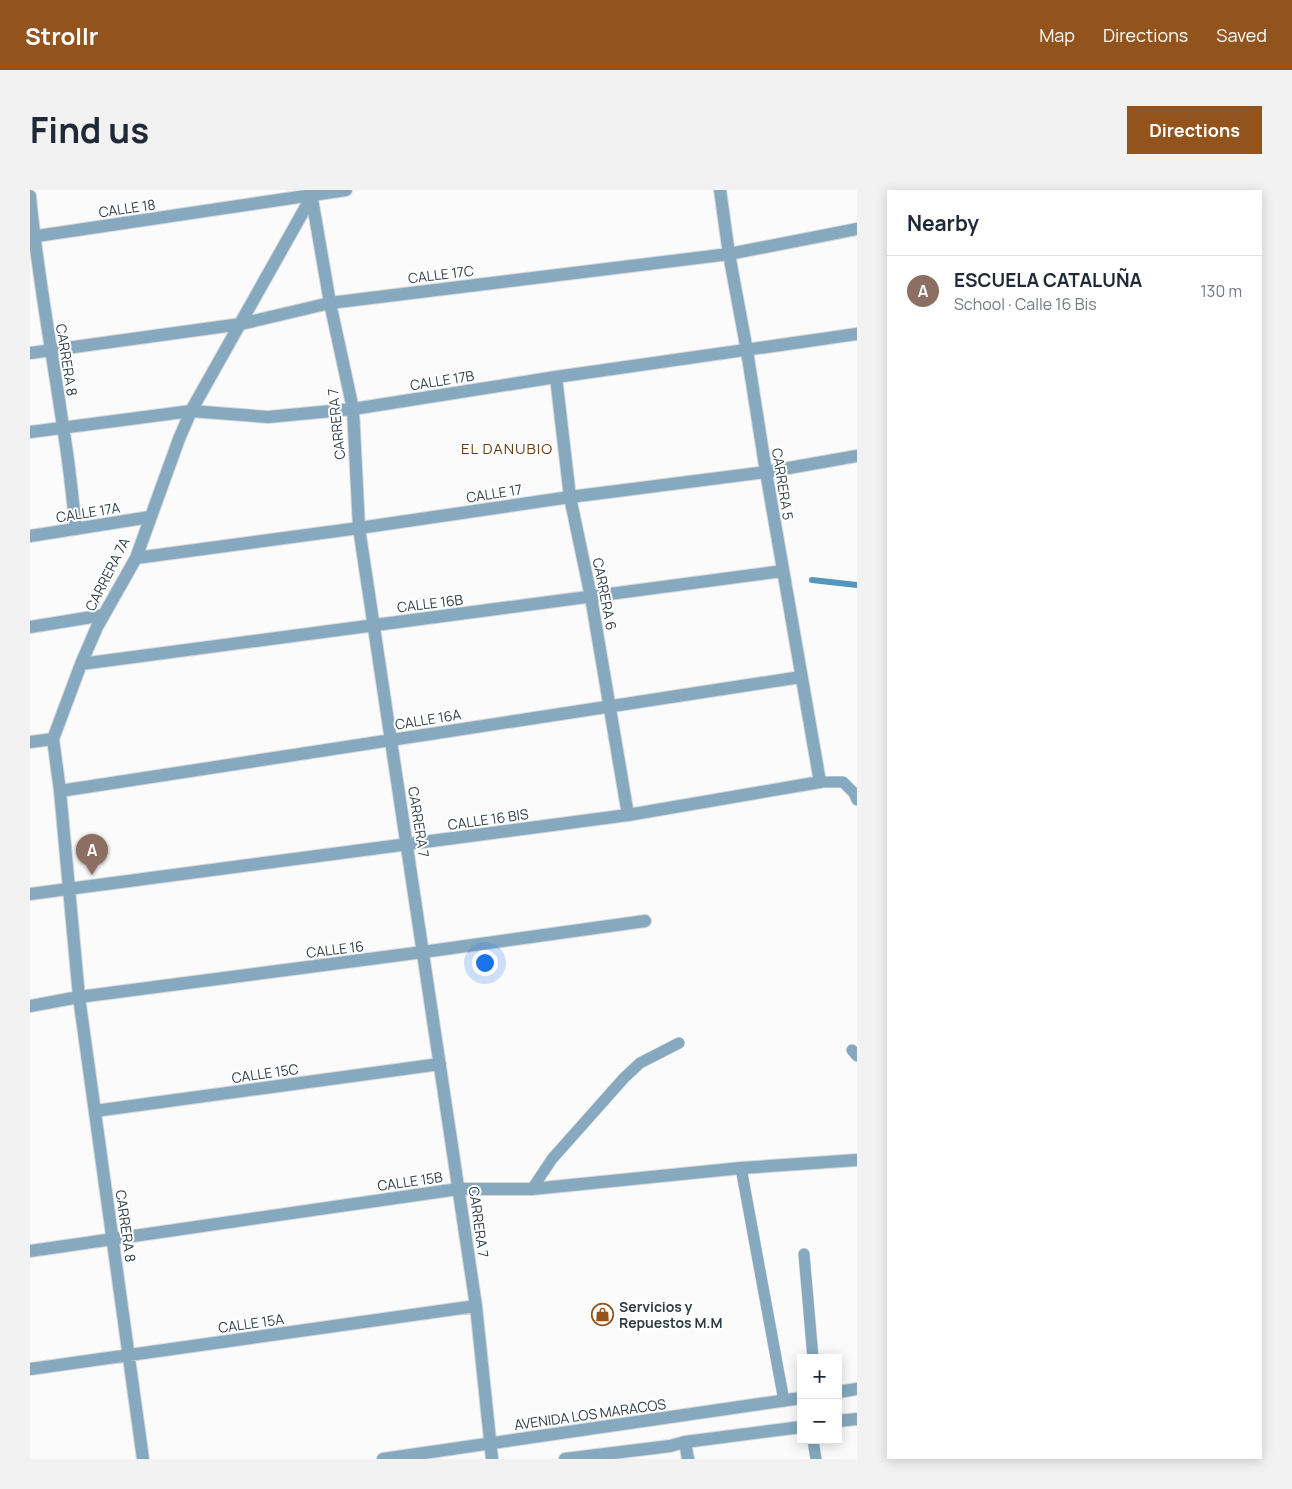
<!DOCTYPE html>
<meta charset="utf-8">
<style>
:root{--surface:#fff;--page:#f2f2f3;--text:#1f2937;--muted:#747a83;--line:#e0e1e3;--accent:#93531c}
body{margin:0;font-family:Manrope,sans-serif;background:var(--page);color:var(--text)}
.controls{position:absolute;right:15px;bottom:15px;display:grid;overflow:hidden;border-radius:0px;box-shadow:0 2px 12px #0003}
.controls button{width:45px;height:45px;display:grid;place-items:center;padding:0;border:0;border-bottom:1px solid var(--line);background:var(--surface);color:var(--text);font:25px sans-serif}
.you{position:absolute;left:454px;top:772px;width:18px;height:18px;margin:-12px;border:4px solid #fff;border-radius:50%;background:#1a73e8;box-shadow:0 0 0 8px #1a73e833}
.badge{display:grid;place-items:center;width:32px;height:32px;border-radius:50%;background:var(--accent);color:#fff;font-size:16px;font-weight:700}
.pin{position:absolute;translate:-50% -41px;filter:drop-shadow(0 1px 2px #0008)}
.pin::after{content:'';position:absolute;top:26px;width:18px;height:15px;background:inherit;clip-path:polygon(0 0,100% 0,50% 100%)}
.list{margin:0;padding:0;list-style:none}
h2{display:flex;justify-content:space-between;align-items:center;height:65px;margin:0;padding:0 20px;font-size:21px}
h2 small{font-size:16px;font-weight:400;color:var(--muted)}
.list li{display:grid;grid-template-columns:32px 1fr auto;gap:15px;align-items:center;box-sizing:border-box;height:70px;padding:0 20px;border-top:1px solid var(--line)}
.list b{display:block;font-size:19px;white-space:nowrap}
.list p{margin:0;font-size:16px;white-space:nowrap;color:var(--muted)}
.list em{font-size:16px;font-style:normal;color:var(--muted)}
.map{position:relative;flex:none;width:827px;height:1269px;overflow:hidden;border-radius:0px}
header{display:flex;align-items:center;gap:30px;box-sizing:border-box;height:70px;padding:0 25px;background:var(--accent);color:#fff}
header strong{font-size:24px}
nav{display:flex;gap:28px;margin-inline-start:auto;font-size:18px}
.intro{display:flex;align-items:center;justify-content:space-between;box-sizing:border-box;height:120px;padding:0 30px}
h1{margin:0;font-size:35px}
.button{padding:12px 22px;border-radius:0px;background:var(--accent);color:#fff;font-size:18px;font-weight:700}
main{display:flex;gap:30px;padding:0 30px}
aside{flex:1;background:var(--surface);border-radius:0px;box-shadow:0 2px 12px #0003}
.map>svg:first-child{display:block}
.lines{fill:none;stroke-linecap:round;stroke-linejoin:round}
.stream{stroke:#5496be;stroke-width:6}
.service-casing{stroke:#d6d9da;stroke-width:12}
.minor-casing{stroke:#d6d9da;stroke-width:14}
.tertiary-casing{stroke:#d6d9da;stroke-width:14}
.service{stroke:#86a9c0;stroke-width:11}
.minor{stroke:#86a9c0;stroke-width:12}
.tertiary{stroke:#86a9c0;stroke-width:12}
.labels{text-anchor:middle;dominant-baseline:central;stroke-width:4;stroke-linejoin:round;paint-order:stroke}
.street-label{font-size:14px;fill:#2e3c45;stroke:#fff}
.poi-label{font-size:14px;font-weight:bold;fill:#2e3c45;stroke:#fff;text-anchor:start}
.neighbourhood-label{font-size:15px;letter-spacing:1px;fill:#673b15;stroke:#fff}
</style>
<header>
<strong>Strollr</strong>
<nav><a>Map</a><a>Directions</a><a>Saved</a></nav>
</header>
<div class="intro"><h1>Find us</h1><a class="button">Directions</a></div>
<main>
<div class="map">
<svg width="827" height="1269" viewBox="0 0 827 1269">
<rect width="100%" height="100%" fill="#fbfbfb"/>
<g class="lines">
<path class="stream" d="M 782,390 L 827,395"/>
<defs>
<path id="service" d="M 790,592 L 813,592 L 824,603 L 827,610
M 822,860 L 827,866
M 711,978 L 754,1211
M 502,999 L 522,969 L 594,888 L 610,873 L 649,853
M 774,1064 L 783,1168
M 783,1250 L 786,1269"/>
<path id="minor" d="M 281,3 L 300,113 L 323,219 L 329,338 L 446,1116 L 462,1269
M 0,6 C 7,83 22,160 33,237 C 39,271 42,305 46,339
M 0,163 L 211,134 L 300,113 L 699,64 L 827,39
M 526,187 L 540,307 L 561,407 L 598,625
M 0,242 L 161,221 L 238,227 L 323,219 L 526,187 L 827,144
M 0,346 L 120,327
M 106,368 L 329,338 L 540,307 L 736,282 L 827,266
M 0,437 L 74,425
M 51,474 L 753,381
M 0,552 L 23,549
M 30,601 L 771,487
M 0,704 L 598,625 L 790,592 L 736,282 L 717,161 L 699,64 L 690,0
M 0,816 L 49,807 L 393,762 L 615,731
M 65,921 L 410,874
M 0,1061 L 428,999 L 502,999 L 711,978 L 827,970
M 0,1179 L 446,1116
M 655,1252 L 658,1269
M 113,1269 L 49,807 L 30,601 L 23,549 L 51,474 L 67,437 L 106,368 L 149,249 L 161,221 L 282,6"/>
<path id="tertiary" d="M 0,47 L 316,0
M 808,1202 L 827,1199
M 808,1231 L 827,1229
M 353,1269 L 771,1208
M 535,1269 L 640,1256 L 655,1252 L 771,1237"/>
</defs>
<use href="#service" class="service-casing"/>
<use href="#minor" class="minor-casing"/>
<use href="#tertiary" class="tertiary-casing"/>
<use href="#service" class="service"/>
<use href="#minor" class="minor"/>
<use href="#tertiary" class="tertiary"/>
</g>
<defs>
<symbol id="shop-ring" viewBox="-11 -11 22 22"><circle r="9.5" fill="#fff" stroke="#93531c" stroke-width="1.5"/><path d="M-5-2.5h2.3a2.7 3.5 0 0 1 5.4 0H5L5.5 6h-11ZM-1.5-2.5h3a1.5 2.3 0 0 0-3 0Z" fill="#93531c"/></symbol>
</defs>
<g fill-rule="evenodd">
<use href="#shop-ring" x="560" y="1112" width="25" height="25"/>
</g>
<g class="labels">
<g class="street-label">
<text transform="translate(97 18) rotate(-8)">CALLE 18</text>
<text transform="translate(411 84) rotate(-7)">CALLE 17C</text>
<text transform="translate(37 170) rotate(81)">CARRERA 8</text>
<text transform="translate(412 190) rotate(-9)">CALLE 17B</text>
<text transform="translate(306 234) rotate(-96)">CARRERA 7</text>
<text transform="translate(753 294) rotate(81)">CARRERA 5</text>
<text transform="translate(464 303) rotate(-9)">CALLE 17</text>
<text transform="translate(58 322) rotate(-9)">CALLE 17A</text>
<text transform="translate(77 384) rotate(-63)">CARRERA 7A</text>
<text transform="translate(575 404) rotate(79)">CARRERA 6</text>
<text transform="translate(400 413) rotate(-7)">CALLE 16B</text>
<text transform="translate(398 529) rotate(-9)">CALLE 16A</text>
<text transform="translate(458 629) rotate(-8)">CALLE 16 BIS</text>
<text transform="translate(389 632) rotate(81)">CARRERA 7</text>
<text transform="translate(305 759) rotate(-7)">CALLE 16</text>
<text transform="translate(235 883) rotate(-8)">CALLE 15C</text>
<text transform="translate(380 991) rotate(-8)">CALLE 15B</text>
<text transform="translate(449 1032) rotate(82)">CARRERA 7</text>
<text transform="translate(96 1036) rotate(82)">CARRERA 8</text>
<text transform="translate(221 1133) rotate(-8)">CALLE 15A</text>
<text transform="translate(560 1224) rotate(-8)">AVENIDA LOS MARACOS</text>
</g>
<g class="poi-label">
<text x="589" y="1116">Servicios y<tspan x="589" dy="16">Repuestos M.M</tspan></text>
</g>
<g class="neighbourhood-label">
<text x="477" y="258">EL DANUBIO</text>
</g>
</g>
</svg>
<div class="controls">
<button>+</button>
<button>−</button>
</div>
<div class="you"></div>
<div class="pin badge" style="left:62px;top:685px;background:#8d6e63">A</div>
</div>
<aside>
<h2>Nearby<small></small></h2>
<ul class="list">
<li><span class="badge" style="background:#8d6e63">A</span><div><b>ESCUELA CATALUÑA</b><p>School · Calle 16 Bis</p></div><em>130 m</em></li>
</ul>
</aside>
</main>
